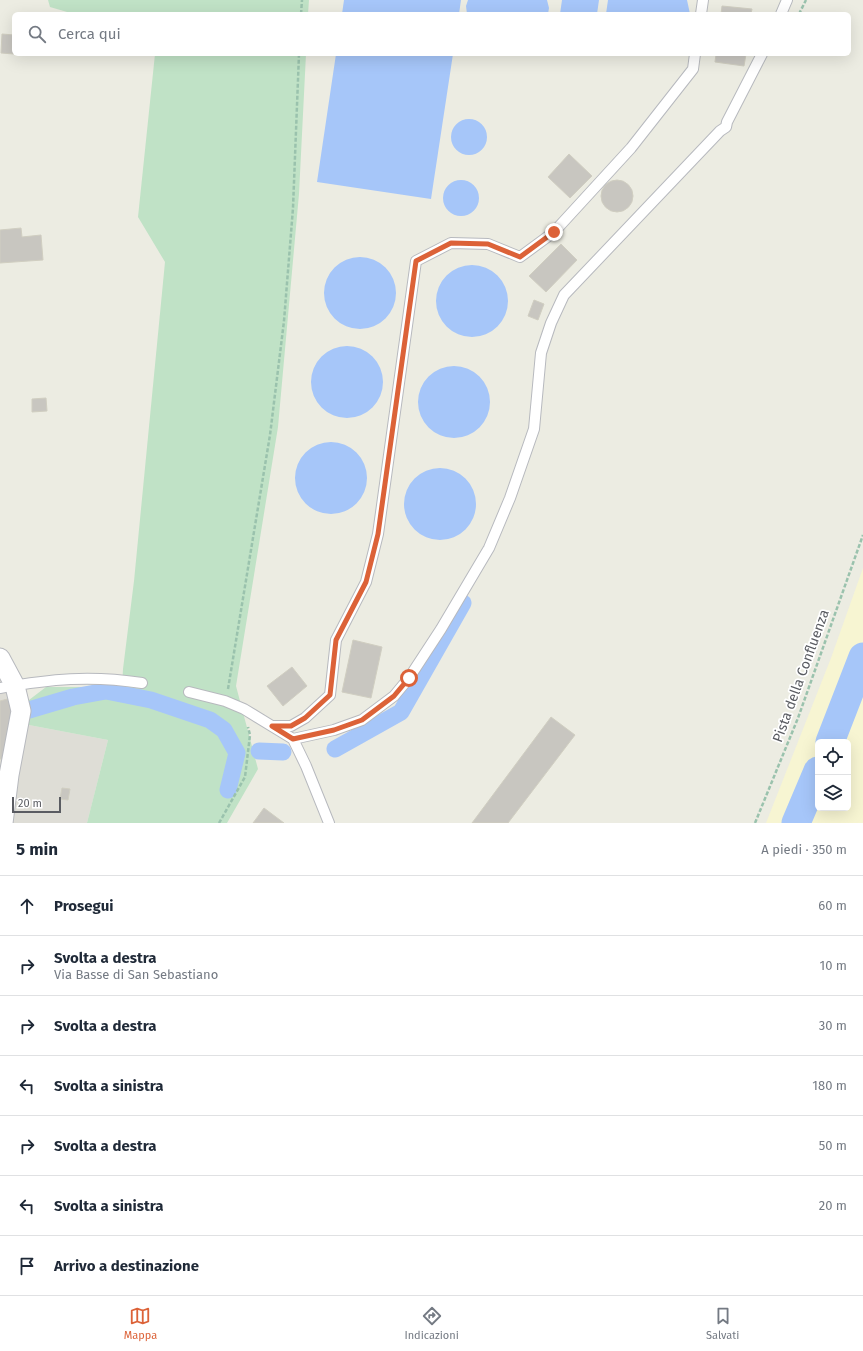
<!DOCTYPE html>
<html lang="it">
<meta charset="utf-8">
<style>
:root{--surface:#fff;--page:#f6f6f7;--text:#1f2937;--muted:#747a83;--line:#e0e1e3;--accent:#dc6238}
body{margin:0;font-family:"Fira Sans",sans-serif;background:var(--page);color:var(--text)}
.controls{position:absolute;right:12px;bottom:12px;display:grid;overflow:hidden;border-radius:6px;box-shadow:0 4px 16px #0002}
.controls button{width:36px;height:36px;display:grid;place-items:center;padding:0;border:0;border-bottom:1px solid var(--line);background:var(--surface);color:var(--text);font:20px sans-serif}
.scale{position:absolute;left:12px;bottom:10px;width:49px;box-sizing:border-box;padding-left:4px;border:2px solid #5a5c62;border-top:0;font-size:11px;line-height:14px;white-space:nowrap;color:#5a5c62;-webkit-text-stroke:3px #fff;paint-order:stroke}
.stop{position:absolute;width:12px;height:12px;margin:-9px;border:3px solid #dc6238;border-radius:50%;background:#fff}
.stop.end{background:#dc6238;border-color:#fff;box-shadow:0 1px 4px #0008}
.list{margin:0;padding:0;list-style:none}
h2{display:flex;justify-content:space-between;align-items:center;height:52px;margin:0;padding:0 16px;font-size:17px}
h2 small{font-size:13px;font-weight:400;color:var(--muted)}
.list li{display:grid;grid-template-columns:26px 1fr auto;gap:12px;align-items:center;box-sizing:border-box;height:60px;padding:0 16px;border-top:1px solid var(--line)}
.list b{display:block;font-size:15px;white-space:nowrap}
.list p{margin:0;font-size:13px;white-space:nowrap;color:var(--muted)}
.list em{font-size:13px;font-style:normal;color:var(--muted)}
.icon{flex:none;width:22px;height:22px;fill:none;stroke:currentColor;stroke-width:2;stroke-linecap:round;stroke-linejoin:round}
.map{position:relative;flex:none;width:863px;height:823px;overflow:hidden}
.search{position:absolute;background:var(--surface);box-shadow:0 4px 16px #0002;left:12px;right:12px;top:12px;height:44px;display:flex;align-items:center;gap:10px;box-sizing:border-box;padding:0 14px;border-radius:6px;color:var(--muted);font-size:15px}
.sheet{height:472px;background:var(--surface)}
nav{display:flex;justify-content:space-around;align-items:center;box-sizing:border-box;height:56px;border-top:1px solid var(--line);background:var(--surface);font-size:11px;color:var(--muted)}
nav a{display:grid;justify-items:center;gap:2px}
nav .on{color:var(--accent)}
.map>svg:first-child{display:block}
.industrial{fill:#deddd6}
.green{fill:#c0e2c6}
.sand{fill:#f7f5d2;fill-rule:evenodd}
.water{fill:#a6c6f9}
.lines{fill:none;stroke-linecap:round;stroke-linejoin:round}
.canal{stroke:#a6c6f9;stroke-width:17}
.river{stroke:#a6c6f9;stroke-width:29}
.building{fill:#c8c6c0;stroke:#d0cec1}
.lane-casing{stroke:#b7b9be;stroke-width:12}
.street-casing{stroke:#b7b9be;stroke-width:21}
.path{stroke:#9ac2ad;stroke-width:2.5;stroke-dasharray:4 2;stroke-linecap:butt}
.lane{stroke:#fff;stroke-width:10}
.street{stroke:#fff;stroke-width:19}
.route{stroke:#dc6238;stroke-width:5}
.labels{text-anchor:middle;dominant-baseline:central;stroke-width:3.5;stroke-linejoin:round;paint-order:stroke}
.street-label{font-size:14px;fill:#5a5c62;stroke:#fff}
</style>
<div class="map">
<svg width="863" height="823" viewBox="0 0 863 823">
<rect width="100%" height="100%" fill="#ecece2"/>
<path class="industrial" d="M 0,674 L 27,711 L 29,725 L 108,740 L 87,823 L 0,823 Z"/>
<path class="green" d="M 48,0 L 309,0 L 308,14 L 74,14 L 50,7 Z
M 155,54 L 306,54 L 299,194 L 278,427 L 236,686 L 258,769 L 227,823 L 87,823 L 108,740 L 29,725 L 27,711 L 29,700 L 46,687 L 122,687 L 123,669 L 134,581 L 165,262 L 138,217 Z"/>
<path class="sand" d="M 863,568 L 863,823 L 766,823 L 831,658 ZM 818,742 L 848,742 L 848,808 L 818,808 Z"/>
<path class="water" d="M 344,0 L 461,0 L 459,14 L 342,14 Z
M 468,0 L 547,0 L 549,8 L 548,14 L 467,14 L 466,6 Z
M 562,0 L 599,0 L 597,14 L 560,14 Z
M 608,0 L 687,0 L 690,14 L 606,14 Z
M 336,54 L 453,54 L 431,199 L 317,182 Z
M451 137a18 18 0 1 1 36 0a18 18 0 1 1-36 0Z
M443 198a18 18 0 1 1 36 0a18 18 0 1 1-36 0Z
M324 293a36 36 0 1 1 72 0a36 36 0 1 1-72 0Z
M436 301a36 36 0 1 1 72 0a36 36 0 1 1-72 0Z
M311 382a36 36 0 1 1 72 0a36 36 0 1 1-72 0Z
M418 402a36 36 0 1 1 72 0a36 36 0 1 1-72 0Z
M295 478a36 36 0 1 1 72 0a36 36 0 1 1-72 0Z
M404 504a36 36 0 1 1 72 0a36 36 0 1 1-72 0Z"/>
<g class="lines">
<path class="canal" d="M 29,710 L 73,697 L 106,691 L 151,700 L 210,720 L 224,730 L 237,753 L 228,790
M 335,749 L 401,712 L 463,603
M 259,751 L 283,752"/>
<path class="river" d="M 830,742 L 863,657
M 796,823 L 818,771"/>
</g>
<path class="building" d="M 722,6 L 752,9 L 751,14 L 721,14 Z
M 2,34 L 14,35 L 14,54 L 1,53 Z
M 716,54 L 746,54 L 744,66 L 715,62 Z
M 569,154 L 592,176 L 570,198 L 548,177 Z
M601 196a16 16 0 1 1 32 0a16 16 0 1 1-32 0Z
M 21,228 L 22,237 L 41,235 L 43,260 L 0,263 L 0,230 Z
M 561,244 L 577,260 L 546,292 L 529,276 Z
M 534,300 L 544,304 L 538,320 L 528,316 Z
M 46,398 L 47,411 L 32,412 L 32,399 Z
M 353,640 L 382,647 L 371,698 L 342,692 Z
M 292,667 L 307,686 L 283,706 L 267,686 Z
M 11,698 L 17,712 L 9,758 L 0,759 L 0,701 Z
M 551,717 L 575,735 L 508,823 L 472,823 Z
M 62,788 L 70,789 L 68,800 L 60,799 Z
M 264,808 L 284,823 L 253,823 Z"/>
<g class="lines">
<defs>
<path id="lane" d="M 701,14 L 703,0
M 781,14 L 787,0
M 0,688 C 51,679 90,675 142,683
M 189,692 L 225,701 L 244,709 L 293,739
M 272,726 L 291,726 L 305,718 L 330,695 L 336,640 L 366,582 L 378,534 L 416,261 L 451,243 L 488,244 L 520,257 L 554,232 L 631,148 L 693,69 L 695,54
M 293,739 L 334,730 L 362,720 L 394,696 L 409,678 L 441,629 L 489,548 L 510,498 L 534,429 L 541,353 L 551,323 L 564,295 L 720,131 L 726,127 L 727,122 L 762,54
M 293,739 L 306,766 L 329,823"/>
<path id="street" d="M 0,658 L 15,686 L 21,711 L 9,775 L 3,823"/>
</defs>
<use href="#lane" class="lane-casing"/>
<use href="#street" class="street-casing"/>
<path class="path" d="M 301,14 L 302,0
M 799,14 L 806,0
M 228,689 L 270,435 L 284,321 L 293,208 L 299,54
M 219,823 L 245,777 L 250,735 L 248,727
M 755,823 L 798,718 L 863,535"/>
<use href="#lane" class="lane"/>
<use href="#street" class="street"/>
</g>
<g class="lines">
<path class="route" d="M 409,678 L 394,696 L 362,720 L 334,730 L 293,739 L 272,726 L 291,726 L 305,718 L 330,695 L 336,640 L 366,582 L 378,534 L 416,261 L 451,243 L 488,244 L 520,257 L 554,232"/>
</g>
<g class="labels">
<g class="street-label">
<text transform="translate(801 676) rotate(-70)">Pista della Confluenza</text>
</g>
</g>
</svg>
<div class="controls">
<button><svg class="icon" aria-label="locate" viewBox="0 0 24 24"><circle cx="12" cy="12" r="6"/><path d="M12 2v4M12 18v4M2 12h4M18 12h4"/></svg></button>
<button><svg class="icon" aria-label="layers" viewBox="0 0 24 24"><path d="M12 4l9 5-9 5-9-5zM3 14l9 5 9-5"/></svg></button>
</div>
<div class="scale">20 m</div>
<div class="stop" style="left:409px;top:678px"></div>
<div class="stop end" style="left:554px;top:232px"></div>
<div class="search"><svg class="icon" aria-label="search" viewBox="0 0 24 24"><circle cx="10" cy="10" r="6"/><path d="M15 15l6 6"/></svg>Cerca qui</div>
</div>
<section class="sheet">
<h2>5 min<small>A piedi · 350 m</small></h2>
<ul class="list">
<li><svg class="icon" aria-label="ahead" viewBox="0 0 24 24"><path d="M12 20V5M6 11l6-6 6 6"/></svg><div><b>Prosegui</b></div><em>60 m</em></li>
<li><svg class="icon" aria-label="right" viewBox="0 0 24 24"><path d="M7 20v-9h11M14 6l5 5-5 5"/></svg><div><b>Svolta a destra</b><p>Via Basse di San Sebastiano</p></div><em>10 m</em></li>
<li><svg class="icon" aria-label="right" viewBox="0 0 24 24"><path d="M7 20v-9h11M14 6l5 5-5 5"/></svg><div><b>Svolta a destra</b></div><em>30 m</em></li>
<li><svg class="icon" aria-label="left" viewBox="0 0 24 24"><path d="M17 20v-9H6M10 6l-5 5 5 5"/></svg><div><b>Svolta a sinistra</b></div><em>180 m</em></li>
<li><svg class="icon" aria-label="right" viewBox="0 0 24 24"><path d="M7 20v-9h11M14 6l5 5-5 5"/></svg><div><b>Svolta a destra</b></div><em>50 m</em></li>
<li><svg class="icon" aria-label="left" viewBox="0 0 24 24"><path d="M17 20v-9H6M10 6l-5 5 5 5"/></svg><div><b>Svolta a sinistra</b></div><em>20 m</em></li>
<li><svg class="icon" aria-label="arrive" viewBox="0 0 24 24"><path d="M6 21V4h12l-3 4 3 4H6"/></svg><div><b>Arrivo a destinazione</b></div></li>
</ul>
</section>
<nav>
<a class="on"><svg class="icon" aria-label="map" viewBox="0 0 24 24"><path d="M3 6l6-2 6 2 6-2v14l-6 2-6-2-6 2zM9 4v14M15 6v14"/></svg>Mappa</a>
<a><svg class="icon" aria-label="directions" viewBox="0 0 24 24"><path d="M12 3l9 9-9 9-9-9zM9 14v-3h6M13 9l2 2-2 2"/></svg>Indicazioni</a>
<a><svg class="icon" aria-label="saved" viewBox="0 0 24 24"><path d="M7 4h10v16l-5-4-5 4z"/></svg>Salvati</a>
</nav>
